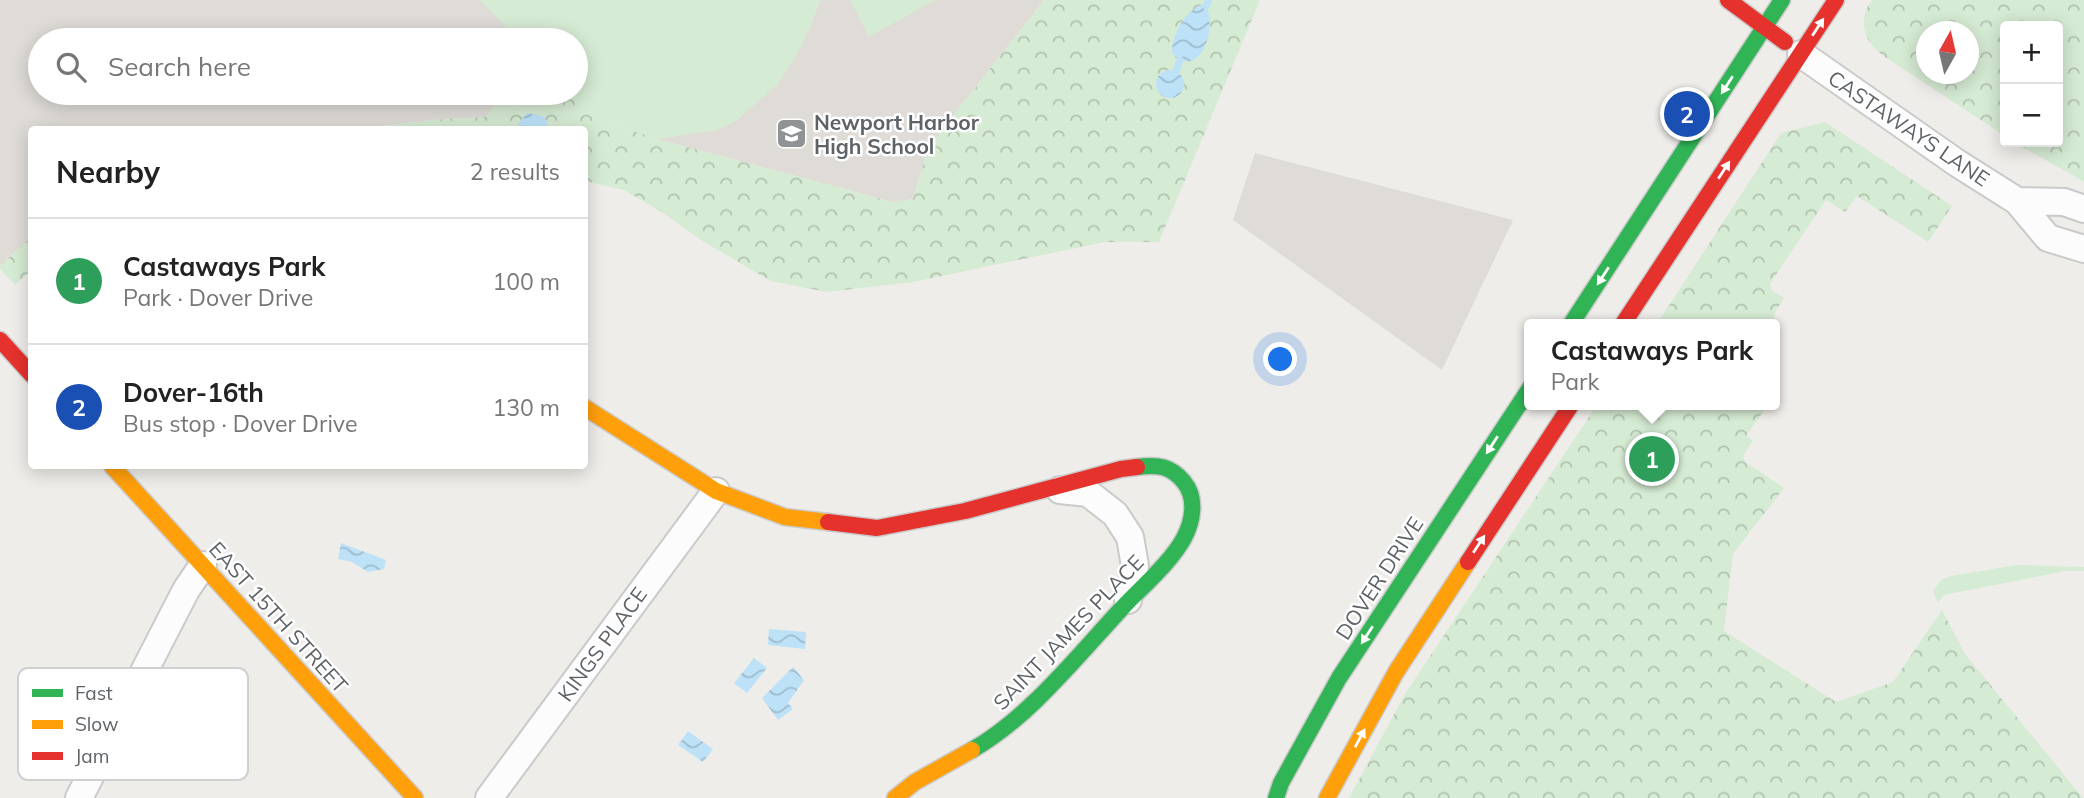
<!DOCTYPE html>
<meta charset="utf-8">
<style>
:root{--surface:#fff;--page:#f2f2f2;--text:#222;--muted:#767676;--line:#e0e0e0;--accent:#1a73e8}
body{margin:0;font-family:Mulish,sans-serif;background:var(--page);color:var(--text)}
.controls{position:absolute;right:21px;top:21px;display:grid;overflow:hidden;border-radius:7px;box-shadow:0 4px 18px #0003}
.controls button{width:63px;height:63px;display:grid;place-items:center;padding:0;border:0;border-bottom:2px solid var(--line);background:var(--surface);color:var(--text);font:35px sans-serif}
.compass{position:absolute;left:1916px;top:21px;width:63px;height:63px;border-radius:50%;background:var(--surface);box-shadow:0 4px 18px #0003;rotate:8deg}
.you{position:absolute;left:1281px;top:360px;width:24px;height:24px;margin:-18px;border:5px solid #fff;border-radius:50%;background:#1a73e8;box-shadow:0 0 0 10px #1a73e833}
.badge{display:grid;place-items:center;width:46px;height:46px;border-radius:50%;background:var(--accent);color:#fff;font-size:23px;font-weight:700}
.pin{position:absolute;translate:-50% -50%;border:4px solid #fff;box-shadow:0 2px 7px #0006}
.popup{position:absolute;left:1524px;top:319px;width:256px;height:91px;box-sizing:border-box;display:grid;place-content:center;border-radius:7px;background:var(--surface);filter:drop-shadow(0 2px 5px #0005);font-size:23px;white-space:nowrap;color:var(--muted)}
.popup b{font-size:26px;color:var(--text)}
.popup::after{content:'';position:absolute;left:50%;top:100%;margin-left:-14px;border:14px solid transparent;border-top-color:var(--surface)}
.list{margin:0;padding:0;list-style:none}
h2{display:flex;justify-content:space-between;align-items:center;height:91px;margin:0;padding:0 28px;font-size:30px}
h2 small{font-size:23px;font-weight:400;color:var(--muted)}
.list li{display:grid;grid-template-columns:46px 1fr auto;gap:21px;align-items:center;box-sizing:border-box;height:126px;padding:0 28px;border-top:2px solid var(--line)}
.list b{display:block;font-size:26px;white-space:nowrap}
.list p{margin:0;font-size:23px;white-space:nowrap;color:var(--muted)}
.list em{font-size:23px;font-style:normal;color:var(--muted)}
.icon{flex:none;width:38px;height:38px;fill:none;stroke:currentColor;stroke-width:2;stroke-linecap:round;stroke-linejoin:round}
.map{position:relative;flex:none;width:2084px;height:798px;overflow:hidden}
.search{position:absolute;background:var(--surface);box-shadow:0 4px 18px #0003;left:28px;top:28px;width:560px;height:77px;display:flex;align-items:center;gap:18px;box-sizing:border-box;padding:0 24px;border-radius:38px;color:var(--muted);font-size:26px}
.panel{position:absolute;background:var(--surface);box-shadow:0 4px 18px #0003;left:28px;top:126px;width:560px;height:343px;border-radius:7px}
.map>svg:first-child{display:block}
.education{fill:#dfdcd7}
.green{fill:#d6ebd3}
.park{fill:url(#park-crowns);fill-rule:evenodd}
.water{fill:url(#water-waves)}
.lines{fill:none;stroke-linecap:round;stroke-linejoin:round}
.stream{stroke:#bde2f8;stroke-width:7}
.street-casing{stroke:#c9cac9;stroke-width:30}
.fast-casing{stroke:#cbcbcb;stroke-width:19}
.slow-casing{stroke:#cbcbcb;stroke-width:19}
.jam-casing{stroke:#cbcbcb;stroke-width:19}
.street{stroke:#fcfcfc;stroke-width:26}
.fast{stroke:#30b455;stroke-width:16}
.slow{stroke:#ff9f0a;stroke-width:16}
.jam{stroke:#e5322d;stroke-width:16}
.oneway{fill:#fff}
.labels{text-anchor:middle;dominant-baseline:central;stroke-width:5;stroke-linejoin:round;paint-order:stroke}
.poi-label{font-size:21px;font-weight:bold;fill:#5e6368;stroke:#fff;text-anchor:start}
.street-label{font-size:21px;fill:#5e6368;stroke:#fff}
.key{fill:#fff;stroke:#cfd0d2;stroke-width:2}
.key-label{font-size:19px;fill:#5e6368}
</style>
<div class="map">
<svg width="2084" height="798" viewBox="0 0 2084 798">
<defs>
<pattern id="park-crowns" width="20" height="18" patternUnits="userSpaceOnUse" patternTransform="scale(1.75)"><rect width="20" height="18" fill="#d6ebd3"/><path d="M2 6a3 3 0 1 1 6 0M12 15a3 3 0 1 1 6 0" fill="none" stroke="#b1c2af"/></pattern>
<pattern id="water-waves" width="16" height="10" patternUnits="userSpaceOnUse" patternTransform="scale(1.75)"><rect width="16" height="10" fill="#bde2f8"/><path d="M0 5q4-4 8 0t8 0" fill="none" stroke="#9dbbcd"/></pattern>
</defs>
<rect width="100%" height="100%" fill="#eeede9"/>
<path class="education" d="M 0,0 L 1044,0 L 928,148 L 913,199 L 893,202 L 657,139 L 594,118 L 570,93 L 576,93 L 576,40 L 40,40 L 40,93 L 505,93 L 486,117 L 433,120 L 356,129 L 32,130 L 31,237 L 0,266 Z
M 1255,153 L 1513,220 L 1442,370 L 1233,220 Z"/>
<path class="green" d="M 480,0 L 821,0 L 801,48 L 778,84 L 736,121 L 717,130 L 657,139 L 594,118 L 570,93 L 576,93 L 576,40 L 519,40 Z
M 850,0 L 935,0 L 869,37 Z
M 2017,565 L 2084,567 L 2084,571 L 2065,571 L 1944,595 L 1938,603 L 1933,591 L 1941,580 L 1951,576 Z"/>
<path class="park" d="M 1044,0 L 1260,0 L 1159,242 L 1105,242 L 913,282 L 827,292 L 771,281 L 704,242 L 662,212 L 624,190 L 585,181 L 584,130 L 356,130 L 433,120 L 486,117 L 505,93 L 570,93 L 594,118 L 657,139 L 893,202 L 913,199 L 928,148 Z
M 1872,0 L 2084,0 L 2084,182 L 2014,142 L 2058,142 L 2058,26 L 2005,26 L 2005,136 L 1885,57 C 1865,43 1856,22 1872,0 ZM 1926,32 L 1968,32 L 1968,74 L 1926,74 Z
M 1825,122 L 1952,206 L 1928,242 L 1857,196 L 1845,212 L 1826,200 L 1770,284 L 1772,291 L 1784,298 L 1775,312 L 1773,324 L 1657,324 L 1781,133 Z
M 31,237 L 31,271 L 15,285 L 0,269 L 0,266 Z
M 1597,405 L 1768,405 L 1746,436 L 1753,440 L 1743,456 L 1745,462 L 1784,488 L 1733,554 L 1724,631 L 1836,702 L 1893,682 L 1942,610 L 1965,654 L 2083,798 L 1349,798 L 1405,694 Z"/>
<path class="water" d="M 1201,5 L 1206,6 C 1218,27 1200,82 1172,53 C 1171,37 1185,11 1201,5 Z
M1156 84a14 14 0 1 1 28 0a14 14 0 1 1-28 0Z
M 527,113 L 543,116 L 547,121 L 546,129 L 518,129 L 518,124 Z
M 341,543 L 386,560 L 384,569 L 368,572 L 352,562 L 338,559 Z
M 769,629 L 806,632 L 805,649 L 768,645 Z
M 754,658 L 767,668 L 747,693 L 734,683 Z
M 793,667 L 804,680 L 788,703 L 793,709 L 778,720 L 762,698 Z
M 688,731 L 713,749 L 703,762 L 678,745 Z"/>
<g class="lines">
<path class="stream" d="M 1206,6 L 1209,0
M 1176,71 L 1180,60"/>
<defs>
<path id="street" d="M 1801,54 L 1957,163 L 2017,201 L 2048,238 L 2084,249
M 2017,201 L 2064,202 L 2084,209
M 1060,490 L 1088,493 L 1115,514 L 1130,537 L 1135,566 L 1128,600
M 79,798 L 186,590 L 203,565
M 489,798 L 716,491"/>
<path id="fast" d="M 1571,324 L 1782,0
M 972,750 C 1029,718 1079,654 1124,606 C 1143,586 1171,562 1184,538 C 1193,521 1197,498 1184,482 C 1171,466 1158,464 1137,467
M 1276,798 L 1281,783 L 1339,678 L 1530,388"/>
<path id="slow" d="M 584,407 L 716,491 L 785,517 L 828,522
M 112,466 L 415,798
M 895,798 L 915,782 L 972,750
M 1327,798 L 1396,672 L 1468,562"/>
<path id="jam" d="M 1728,0 L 1785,42
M 1623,324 L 1836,0
M 0,340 L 32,375
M 828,522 L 877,528 L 965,511 L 1121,469 L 1137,467
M 1468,562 L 1571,405"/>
</defs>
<use href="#street" class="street-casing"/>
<use href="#fast" class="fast-casing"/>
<use href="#slow" class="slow-casing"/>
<use href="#jam" class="jam-casing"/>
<use href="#street" class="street"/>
<use href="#fast" class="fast"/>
<use href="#slow" class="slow"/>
<use href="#jam" class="jam"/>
</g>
<defs><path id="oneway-solid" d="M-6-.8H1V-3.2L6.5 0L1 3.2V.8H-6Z" transform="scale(1.75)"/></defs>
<g class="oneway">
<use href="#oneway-solid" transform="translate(1818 27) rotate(-57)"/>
<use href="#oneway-solid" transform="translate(1727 85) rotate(123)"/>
<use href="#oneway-solid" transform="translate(1724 170) rotate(-57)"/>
<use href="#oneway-solid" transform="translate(1603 276) rotate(123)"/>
<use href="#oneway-solid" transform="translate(1492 445) rotate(123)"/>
<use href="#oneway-solid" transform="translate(1479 544) rotate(-57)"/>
<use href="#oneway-solid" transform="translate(1367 635) rotate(123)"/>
<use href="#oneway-solid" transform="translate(1360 738) rotate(-62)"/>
</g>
<defs>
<symbol id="school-square" viewBox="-11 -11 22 22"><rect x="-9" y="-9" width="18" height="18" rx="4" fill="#909395" stroke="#fff"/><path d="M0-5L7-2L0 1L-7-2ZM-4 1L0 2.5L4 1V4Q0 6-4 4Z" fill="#fff"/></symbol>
</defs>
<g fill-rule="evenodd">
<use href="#school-square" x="774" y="116" width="35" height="35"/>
</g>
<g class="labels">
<g class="poi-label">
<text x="814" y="122">Newport Harbor<tspan x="814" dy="24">High School</tspan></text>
</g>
<g class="street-label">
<text transform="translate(1909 128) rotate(34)">CASTAWAYS LANE</text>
<text transform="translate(1379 578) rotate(-57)">DOVER DRIVE</text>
<text transform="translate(279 617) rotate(48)">EAST 15TH STREET</text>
<text transform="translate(1068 632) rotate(-46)">SAINT JAMES PLACE</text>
<text transform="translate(602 644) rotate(-54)">KINGS PLACE</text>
</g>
</g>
<rect x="18" y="668" width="230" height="112" rx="10" class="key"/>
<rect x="32" y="689" width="31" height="8" fill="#30b455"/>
<rect x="32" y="720" width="31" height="9" fill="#ff9f0a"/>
<rect x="32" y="752" width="31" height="8" fill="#e5322d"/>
<g class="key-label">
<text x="75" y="700">Fast</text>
<text x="75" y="731">Slow</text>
<text x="75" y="763">Jam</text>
</g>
</svg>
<div class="controls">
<button>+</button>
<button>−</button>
</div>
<svg class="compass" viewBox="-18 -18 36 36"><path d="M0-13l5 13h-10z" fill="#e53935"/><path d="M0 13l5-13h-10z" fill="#767676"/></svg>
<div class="you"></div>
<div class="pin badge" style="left:1652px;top:459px;background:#2e9e5b">1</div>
<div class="popup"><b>Castaways Park</b>Park</div>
<div class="pin badge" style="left:1687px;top:114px;background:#1a4fb4">2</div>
<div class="search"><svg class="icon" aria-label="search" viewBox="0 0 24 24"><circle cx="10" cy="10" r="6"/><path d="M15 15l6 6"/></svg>Search here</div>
<section class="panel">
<h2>Nearby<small>2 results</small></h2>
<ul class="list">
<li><span class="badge" style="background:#2e9e5b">1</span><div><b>Castaways Park</b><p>Park · Dover Drive</p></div><em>100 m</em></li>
<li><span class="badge" style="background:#1a4fb4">2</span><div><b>Dover-16th</b><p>Bus stop · Dover Drive</p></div><em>130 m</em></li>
</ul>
</section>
</div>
